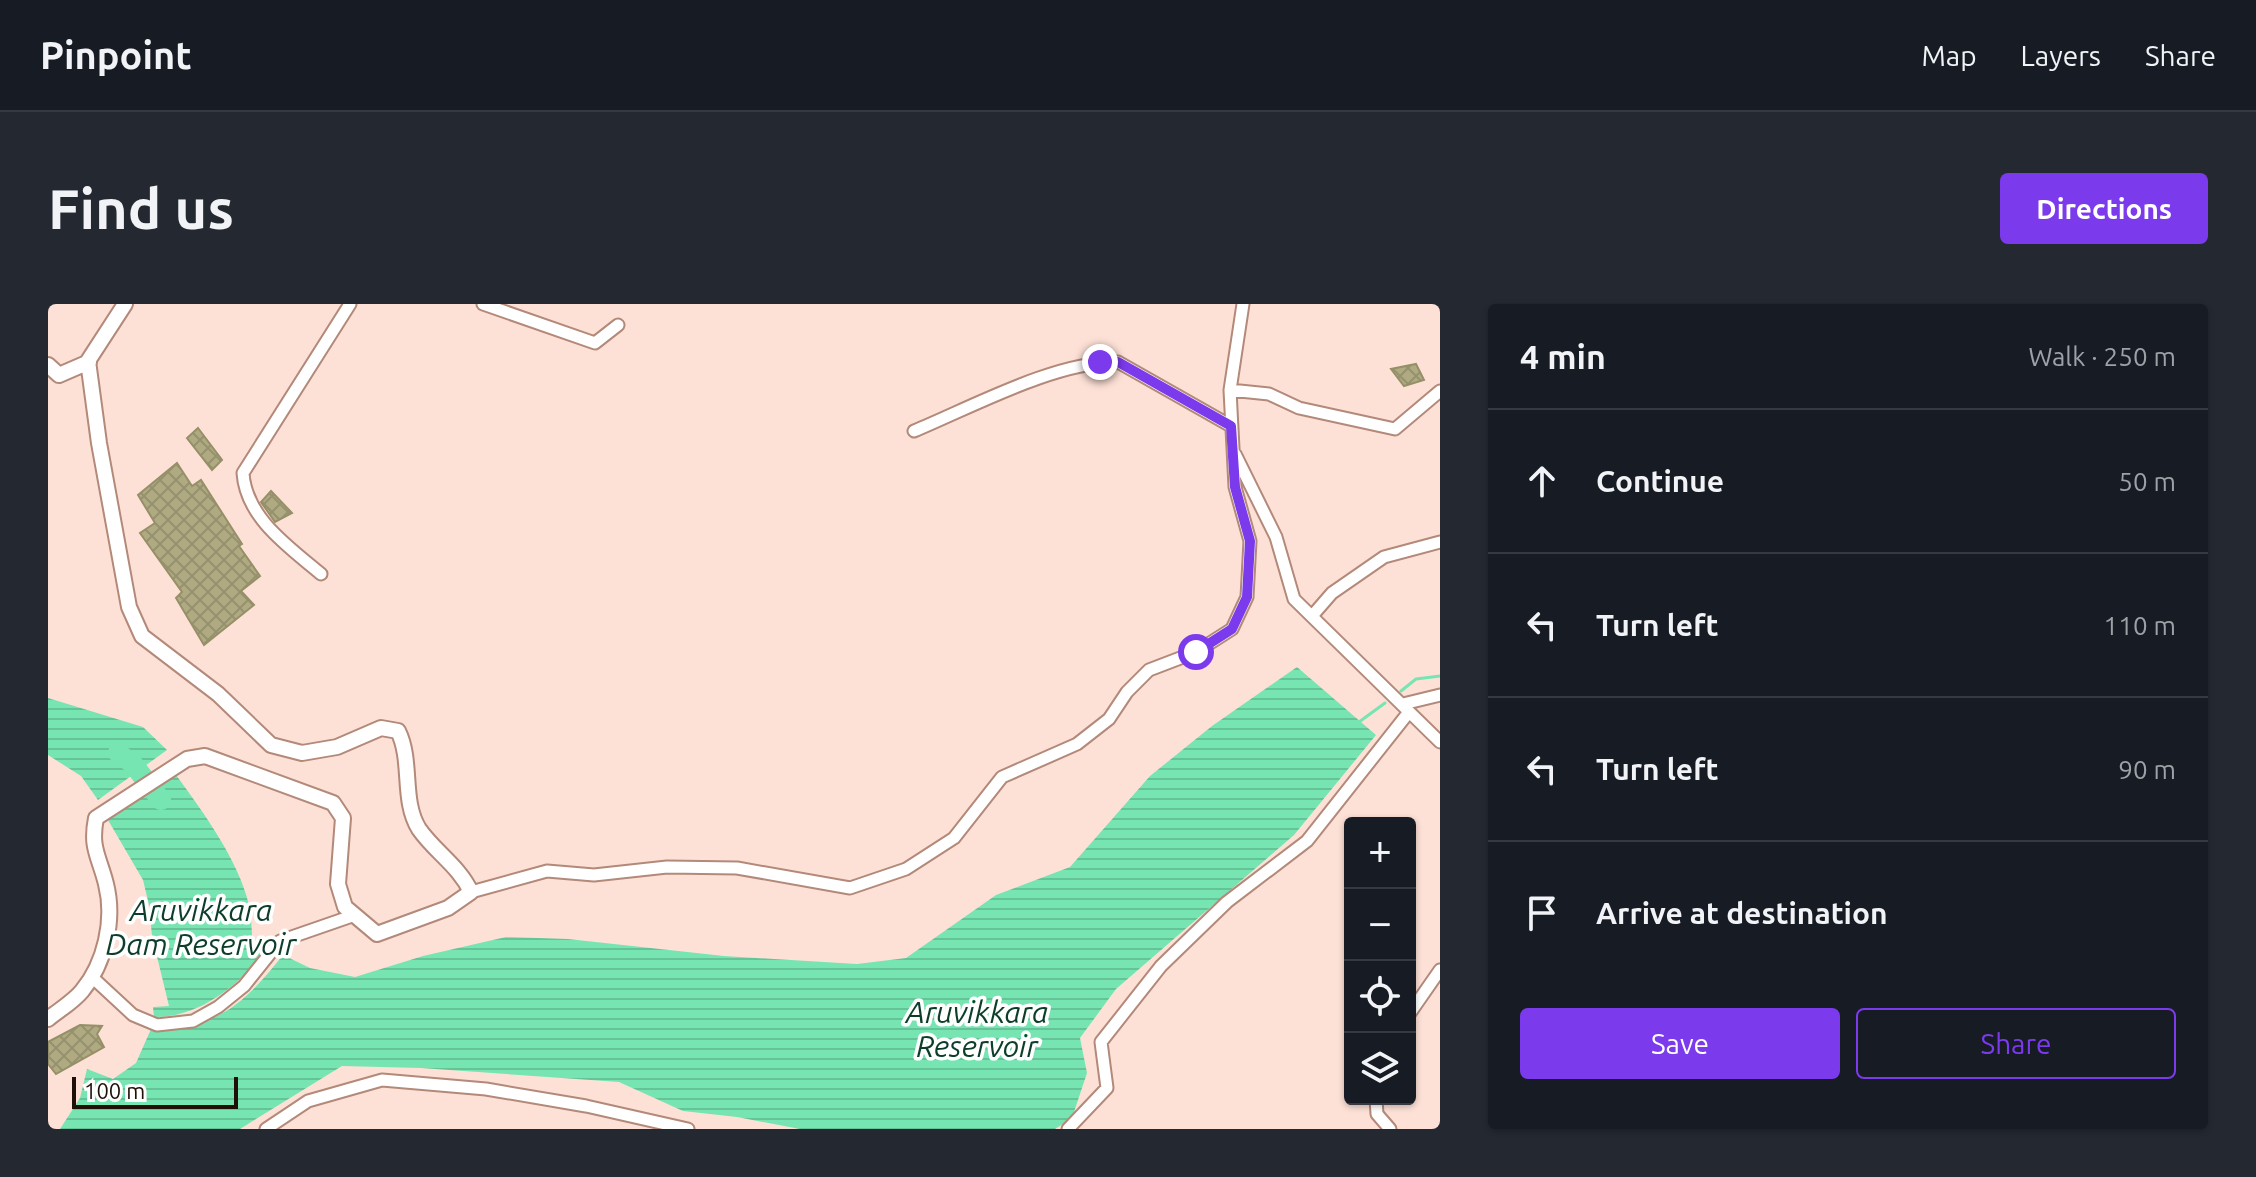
<!DOCTYPE html>
<meta charset="utf-8">
<style>
:root{--surface:#171b24;--page:#242831;--text:#f1f3f6;--muted:#9ea1a6;--line:#363941;--accent:#7c3aed}
body{margin:0;font-family:Ubuntu,sans-serif;background:var(--page);color:var(--text)}
.controls{position:absolute;right:24px;bottom:24px;display:grid;overflow:hidden;border-radius:8px;box-shadow:0 2px 6px #0004}
.controls button{width:72px;height:72px;display:grid;place-items:center;padding:0;border:0;border-bottom:2px solid var(--line);background:var(--surface);color:var(--text);font:40px sans-serif}
.scale{position:absolute;left:24px;bottom:20px;width:166px;box-sizing:border-box;padding-left:8px;border:4px solid #1e0f09;border-top:0;font-size:22px;line-height:28px;white-space:nowrap;color:#1e0f09;-webkit-text-stroke:6px #fff;paint-order:stroke}
.stop{position:absolute;width:24px;height:24px;margin:-18px;border:6px solid #7c3aed;border-radius:50%;background:#fff}
.stop.end{background:#7c3aed;border-color:#fff;box-shadow:0 2px 8px #0008}
.list{margin:0;padding:0;list-style:none}
h2{display:flex;justify-content:space-between;align-items:center;height:104px;margin:0;padding:0 32px;font-size:34px}
h2 small{font-size:26px;font-weight:400;color:var(--muted)}
.list li{display:grid;grid-template-columns:52px 1fr auto;gap:24px;align-items:center;box-sizing:border-box;height:144px;padding:0 32px;border-top:2px solid var(--line)}
.list b{display:block;font-size:30px;white-space:nowrap}
.list em{font-size:26px;font-style:normal;color:var(--muted)}
.actions{display:flex;gap:16px;padding:24px 32px}
.actions a{flex:1;padding:18px 0;border:2px solid var(--accent);border-radius:8px;text-align:center;font-size:28px;color:var(--accent)}
.actions .main{background:var(--accent);color:#fff}
.icon{flex:none;width:44px;height:44px;fill:none;stroke:currentColor;stroke-width:2;stroke-linecap:round;stroke-linejoin:round}
.map{position:relative;flex:none;width:1392px;height:825px;overflow:hidden;border-radius:8px}
header{display:flex;align-items:center;gap:48px;box-sizing:border-box;height:112px;padding:0 40px;background:var(--surface);border-bottom:2px solid var(--line)}
header strong{font-size:38px}
nav{display:flex;gap:44px;margin-inline-start:auto;font-size:28px}
.intro{display:flex;align-items:center;justify-content:space-between;box-sizing:border-box;height:192px;padding:0 48px}
h1{margin:0;font-size:56px}
.button{padding:20px 36px;border-radius:8px;background:var(--accent);color:#fff;font-size:28px;font-weight:700}
main{display:flex;gap:48px;padding:0 48px}
aside{flex:1;background:var(--surface);border-radius:8px;box-shadow:0 2px 6px #0004}
.map>svg:first-child{display:block}
.water{fill:url(#water-rules)}
.lines{fill:none;stroke-linecap:round;stroke-linejoin:round}
.stream{stroke:#76e5b2;stroke-width:3}
.river{stroke:#76e5b2;stroke-width:20}
.building{fill:url(#building-cross-hatch);stroke:#959067;stroke-width:2}
.minor-casing{stroke:#b38979;stroke-width:15}
.tertiary-casing{stroke:#b38979;stroke-width:18}
.minor{stroke:#fff;stroke-width:11}
.tertiary{stroke:#fff;stroke-width:14}
.route{stroke:#7c3aed;stroke-width:10}
.labels{text-anchor:middle;dominant-baseline:central;stroke-width:7;stroke-linejoin:round;paint-order:stroke}
.water-label{font-size:30px;font-style:italic;fill:#0c3e2a;stroke:#fff}
</style>
<header>
<strong>Pinpoint</strong>
<nav><a>Map</a><a>Layers</a><a>Share</a></nav>
</header>
<div class="intro"><h1>Find us</h1><a class="button">Directions</a></div>
<main>
<div class="map">
<svg width="1392" height="825" viewBox="0 0 1392 825">
<defs>
<pattern id="water-rules" width="6" height="5" patternUnits="userSpaceOnUse" patternTransform="scale(2)"><rect width="6" height="5" fill="#76e5b2"/><path d="M0 2.5h6" fill="none" stroke="#66c398"/></pattern>
<pattern id="building-cross-hatch" width="8" height="8" patternUnits="userSpaceOnUse" patternTransform="scale(2)"><rect width="8" height="8" fill="#afaa81"/><path d="M0 0l8 8M0 8l8-8" fill="none" stroke="#96916e"/></pattern>
</defs>
<rect width="100%" height="100%" fill="#fde1d7"/>
<path class="water" d="M 1249,363 L 1328,431 L 1246,531 L 1068,685 L 1032,734 L 1039,769 L 1024,814 L 1007,825 L 752,825 L 689,813 L 635,807 L 571,778 L 373,764 L 294,762 L 192,825 L 12,825 L 32,794 L 39,765 L 65,775 L 88,759 L 103,725 C 169,725 196,700 235,651 L 262,664 L 307,673 L 375,652 L 458,633 L 520,635 L 676,652 L 809,660 L 858,654 L 948,591 L 1022,563 L 1102,472 L 1164,422 Z
M 0,394 L 95,423 L 119,446 L 50,496 L 33,472 L 0,451 Z
M 128,471 C 155,508 190,555 201,601 C 204,613 203,626 205,638 L 222,642 C 195,678 153,714 106,713 L 105,703 L 121,702 L 104,632 L 101,601 L 95,576 L 60,516 Z"/>
<g class="lines">
<path class="stream" d="M 1353,387 L 1368,375 L 1392,372
M 1311,418 L 1337,399"/>
<path class="river" d="M 70,449 L 85,460 L 113,496"/>
</g>
<path class="building" d="M 1368,60 L 1376,76 L 1356,82 L 1343,65 Z
M 150,124 L 174,156 L 164,166 L 139,134 Z
M 129,159 L 144,182 L 153,176 L 194,240 L 191,242 L 212,272 L 193,287 L 206,301 L 156,341 L 128,294 L 134,288 L 92,229 L 107,219 L 90,191 Z
M 223,187 L 244,209 L 227,218 L 213,198 Z
M 32,721 L 54,722 L 49,730 L 56,743 L 8,770 L 0,760 L 0,738 Z"/>
<g class="lines">
<defs>
<path id="minor" d="M 435,0 L 547,39 L 570,21
M 1182,86 L 1195,0
M 866,127 C 924,103 1008,57 1070,58 L 1183,122
M 1187,150 L 1228,233 L 1246,295 L 1392,438
M 273,270 C 241,243 198,214 195,169 L 302,0
M 1264,312 L 1284,289 L 1336,253 L 1392,238
M 1355,400 L 1392,391
M 423,588 L 499,567 L 546,571 L 619,563 L 689,564 L 802,584 L 858,565 L 906,534 L 954,473 L 1029,440 L 1061,415 L 1079,388 L 1101,366 L 1148,348 L 1184,325 L 1199,293 L 1202,237 L 1187,183 L 1182,86 L 1221,90 L 1251,104 L 1347,125 L 1392,87
M 44,673 L 85,711 L 109,721 L 145,717 L 170,703 L 196,682 L 232,637 L 307,611
M 1362,709 L 1392,666
M 1328,795 L 1329,810 L 1342,825
M 218,825 L 260,797 L 334,776 L 438,785 L 538,802 L 640,825
M 1020,825 L 1059,784 L 1053,738 L 1113,662 L 1179,598 L 1259,537 L 1361,408"/>
<path id="tertiary" d="M 0,61 L 11,71 L 41,58
M 0,715 C 11,706 25,698 34,687 C 57,659 67,616 58,580 C 51,552 42,544 48,514 L 139,455 L 157,452 L 285,499 L 295,514 L 290,580 L 297,603 L 329,630 L 400,604 L 423,588 C 411,562 387,548 371,525 C 353,496 365,457 350,427 L 333,424 L 289,443 L 254,449 L 223,441 L 170,390 L 94,332 L 81,303 L 51,139 L 40,57 L 77,0"/>
</defs>
<use href="#minor" class="minor-casing"/>
<use href="#tertiary" class="tertiary-casing"/>
<use href="#minor" class="minor"/>
<use href="#tertiary" class="tertiary"/>
</g>
<g class="lines">
<path class="route" d="M 1052,58 L 1070,58 L 1183,122 L 1187,183 L 1202,237 L 1199,293 L 1184,325 L 1148,348"/>
</g>
<g class="labels">
<g class="water-label">
<text x="153" y="606">Aruvikkara<tspan x="153" dy="34">Dam Reservoir</tspan></text>
<text x="929" y="708">Aruvikkara<tspan x="929" dy="34">Reservoir</tspan></text>
</g>
</g>
</svg>
<div class="controls">
<button>+</button>
<button>−</button>
<button><svg class="icon" aria-label="locate" viewBox="0 0 24 24"><circle cx="12" cy="12" r="6"/><path d="M12 2v4M12 18v4M2 12h4M18 12h4"/></svg></button>
<button><svg class="icon" aria-label="layers" viewBox="0 0 24 24"><path d="M12 4l9 5-9 5-9-5zM3 14l9 5 9-5"/></svg></button>
</div>
<div class="scale">100 m</div>
<div class="stop" style="left:1148px;top:348px"></div>
<div class="stop end" style="left:1052px;top:58px"></div>
</div>
<aside>
<h2>4 min<small>Walk · 250 m</small></h2>
<ul class="list">
<li><svg class="icon" aria-label="ahead" viewBox="0 0 24 24"><path d="M12 20V5M6 11l6-6 6 6"/></svg><div><b>Continue</b></div><em>50 m</em></li>
<li><svg class="icon" aria-label="left" viewBox="0 0 24 24"><path d="M17 20v-9H6M10 6l-5 5 5 5"/></svg><div><b>Turn left</b></div><em>110 m</em></li>
<li><svg class="icon" aria-label="left" viewBox="0 0 24 24"><path d="M17 20v-9H6M10 6l-5 5 5 5"/></svg><div><b>Turn left</b></div><em>90 m</em></li>
<li><svg class="icon" aria-label="arrive" viewBox="0 0 24 24"><path d="M6 21V4h12l-3 4 3 4H6"/></svg><div><b>Arrive at destination</b></div></li>
</ul>
<div class="actions"><a class="main">Save</a><a>Share</a></div>
</aside>
</main>
